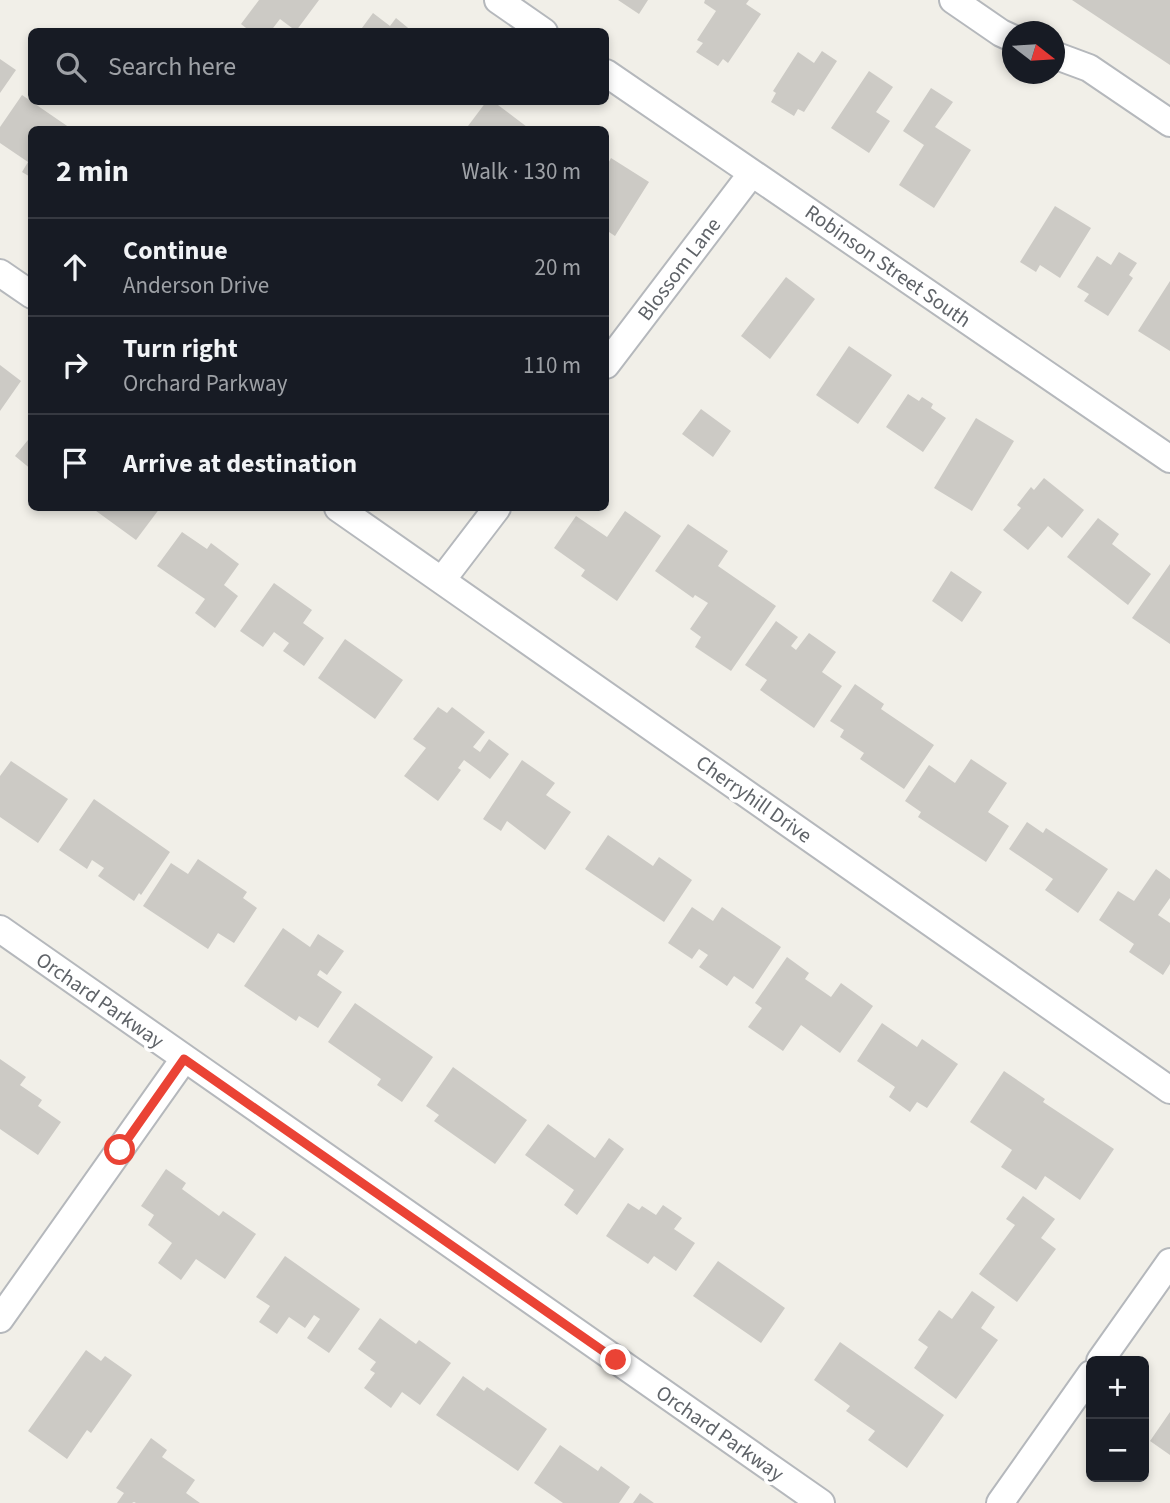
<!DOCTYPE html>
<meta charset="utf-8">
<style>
:root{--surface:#171b24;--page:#20242c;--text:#f1f3f6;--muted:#9ea1a6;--line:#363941}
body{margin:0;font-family:"Source Sans 3",sans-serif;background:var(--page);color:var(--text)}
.controls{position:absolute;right:21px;bottom:21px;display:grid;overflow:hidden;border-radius:10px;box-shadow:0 4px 10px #0003}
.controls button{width:63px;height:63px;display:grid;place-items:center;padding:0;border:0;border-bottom:2px solid var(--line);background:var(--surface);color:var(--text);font:35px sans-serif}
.compass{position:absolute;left:1002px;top:21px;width:63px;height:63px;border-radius:50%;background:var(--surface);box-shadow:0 4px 10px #0003;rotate:107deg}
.stop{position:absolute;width:21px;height:21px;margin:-16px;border:5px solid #ea4335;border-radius:50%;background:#fff}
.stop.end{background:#ea4335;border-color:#fff;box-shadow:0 2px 7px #0008}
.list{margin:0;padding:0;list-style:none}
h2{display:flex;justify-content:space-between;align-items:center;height:91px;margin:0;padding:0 28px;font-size:30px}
h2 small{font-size:23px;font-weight:400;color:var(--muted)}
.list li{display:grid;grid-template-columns:46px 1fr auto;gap:21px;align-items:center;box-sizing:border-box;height:98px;padding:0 28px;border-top:2px solid var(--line)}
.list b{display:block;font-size:26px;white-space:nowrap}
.list p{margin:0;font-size:23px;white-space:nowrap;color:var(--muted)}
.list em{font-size:23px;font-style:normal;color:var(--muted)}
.icon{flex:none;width:38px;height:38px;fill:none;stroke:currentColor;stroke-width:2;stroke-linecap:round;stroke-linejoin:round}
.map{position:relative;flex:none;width:1170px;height:1503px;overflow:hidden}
.search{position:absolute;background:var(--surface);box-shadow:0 4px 10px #0003;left:28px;top:28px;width:581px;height:77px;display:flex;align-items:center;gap:18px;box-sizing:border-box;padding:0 24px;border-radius:10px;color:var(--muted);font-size:26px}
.panel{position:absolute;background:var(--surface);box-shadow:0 4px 10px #0003;left:28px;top:126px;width:581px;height:385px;border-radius:10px}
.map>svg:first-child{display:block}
.building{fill:#cccac5}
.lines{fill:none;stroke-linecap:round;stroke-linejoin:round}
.minor-casing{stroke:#b5b8bc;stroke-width:30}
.minor{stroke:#fff;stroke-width:26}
.route{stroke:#ea4335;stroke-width:9}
.labels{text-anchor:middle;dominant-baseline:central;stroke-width:7;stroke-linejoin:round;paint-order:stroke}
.street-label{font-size:21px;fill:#5f6368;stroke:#fff}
</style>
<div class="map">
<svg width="1170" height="1503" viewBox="0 0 1170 1503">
<rect width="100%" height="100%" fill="#f1efe8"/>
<path class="building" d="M 259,0 L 319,0 L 296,31 L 280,19 L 270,32 L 251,32 L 241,24 Z
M 618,0 L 648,0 L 639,14 Z
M 705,0 L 749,0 L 746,4 L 761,14 L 728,63 L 723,59 L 718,66 L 696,52 L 703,43 L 697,40 L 716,11 L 704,3 Z
M 1072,0 L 1170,0 L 1170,65 Z
M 373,13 L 390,26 L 396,18 L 413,32 L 359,32 Z
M 822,51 L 837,61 L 804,112 L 798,109 L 794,116 L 771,102 L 776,93 L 773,91 L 798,52 L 814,63 Z
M 0,59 L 16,70 L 0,93 Z
M 869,71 L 893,87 L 876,112 L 890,121 L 869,153 L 831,128 Z
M 931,88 L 953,102 L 935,127 L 971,150 L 934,208 L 899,185 L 924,145 L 903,131 Z
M 22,95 L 73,130 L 32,130 L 32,178 L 22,172 L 28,162 L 0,143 L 0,127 Z
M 486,102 L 494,102 L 531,130 L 465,130 Z
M 611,158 L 649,182 L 615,236 L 606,230 L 606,167 Z
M 1055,206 L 1091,228 L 1060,278 L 1040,265 L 1036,272 L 1020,262 Z
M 1119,252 L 1137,263 L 1129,275 L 1133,278 L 1108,316 L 1084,301 L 1089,294 L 1077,287 L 1097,256 L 1111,265 Z
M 786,277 L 815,299 L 770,359 L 741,336 Z
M 1170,281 L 1170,351 L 1138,331 Z
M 849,346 L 892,375 L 858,424 L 816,395 Z
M 0,365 L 21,381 L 0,411 Z
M 908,394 L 919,401 L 922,397 L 933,404 L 931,408 L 946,418 L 923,452 L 886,427 Z
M 701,409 L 731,431 L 713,457 L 682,434 Z
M 976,418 L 1014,441 L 972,511 L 934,488 Z
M 32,435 L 32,470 L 15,456 Z
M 1044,478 L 1084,510 L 1062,538 L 1048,526 L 1028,550 L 1003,530 L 1021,508 L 1017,505 L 1031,487 L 1034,490 Z
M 92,508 L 160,508 L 136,540 Z
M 625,511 L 661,536 L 617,601 L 581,576 L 585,570 L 554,548 L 576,516 L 607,537 Z
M 1098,518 L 1119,534 L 1112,544 L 1151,574 L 1128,605 L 1067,557 Z
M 688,524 L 728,551 L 718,566 L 776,606 L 731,671 L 695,647 L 701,637 L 690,629 L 708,603 L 695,595 L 693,598 L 655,571 Z
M 182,532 L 207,549 L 211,543 L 239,564 L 224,585 L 238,596 L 215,628 L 195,613 L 205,599 L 157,566 Z
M 1170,564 L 1170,644 L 1132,618 Z
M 951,571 L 982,592 L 962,622 L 932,601 Z
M 274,583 L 312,610 L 303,623 L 324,638 L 304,666 L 283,651 L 289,643 L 274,632 L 263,647 L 240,631 Z
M 776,621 L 798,637 L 791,646 L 796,650 L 809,633 L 836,652 L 822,672 L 842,686 L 814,728 L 760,690 L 767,680 L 745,665 Z
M 345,639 L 403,680 L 375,719 L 318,678 Z
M 855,684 L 884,704 L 881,709 L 934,745 L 904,789 L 860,759 L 864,753 L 840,737 L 844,730 L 830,721 Z
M 438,707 L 447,713 L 452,707 L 485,732 L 473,747 L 480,752 L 489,739 L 509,754 L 490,779 L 464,760 L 458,768 L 461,770 L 438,801 L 404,776 L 426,748 L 413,739 Z
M 971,759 L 1007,783 L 988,812 L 1009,826 L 986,862 L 918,817 L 921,812 L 905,801 L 929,765 L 955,783 Z
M 522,760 L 555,783 L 546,795 L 571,812 L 545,850 L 507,821 L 501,831 L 483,819 Z
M 11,761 L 68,799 L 38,843 L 0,817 L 0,776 Z
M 94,799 L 170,852 L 141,895 L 139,893 L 134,901 L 98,876 L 104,868 L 92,860 L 87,869 L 59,850 Z
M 1027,822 L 1043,833 L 1046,828 L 1108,869 L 1078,913 L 1045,890 L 1053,879 L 1009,849 Z
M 608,835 L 653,866 L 659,857 L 692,880 L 664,922 L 585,869 Z
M 198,859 L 247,892 L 243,898 L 257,908 L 234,943 L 218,933 L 208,949 L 143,906 L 171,863 L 188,874 Z
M 1156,869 L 1170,879 L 1170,898 L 1158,915 L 1170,923 L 1170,964 L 1163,975 L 1129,952 L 1134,944 L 1099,920 L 1118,891 L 1134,901 Z
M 692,907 L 713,921 L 722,907 L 781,947 L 753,989 L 734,976 L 727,986 L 699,967 L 708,955 L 699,949 L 692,959 L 668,943 Z
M 283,928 L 310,947 L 318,934 L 344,951 L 327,975 L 320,970 L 317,975 L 342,992 L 318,1028 L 299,1016 L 296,1021 L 244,986 Z
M 787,957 L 809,973 L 805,979 L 831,997 L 841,983 L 873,1006 L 840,1053 L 801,1025 L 783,1051 L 748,1027 L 762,1008 L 755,1003 Z
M 355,1003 L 433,1057 L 402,1102 L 377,1085 L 381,1079 L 328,1042 Z
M 882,1023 L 917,1047 L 922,1039 L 958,1064 L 927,1108 L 917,1102 L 910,1112 L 889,1097 L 895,1087 L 857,1061 Z
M 0,1059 L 26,1077 L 20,1085 L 42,1100 L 38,1106 L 61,1122 L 38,1155 L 0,1129 Z
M 453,1067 L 527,1120 L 495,1164 L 434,1121 L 439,1115 L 426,1106 Z
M 1004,1071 L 1045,1099 L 1043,1102 L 1114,1149 L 1080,1200 L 1045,1176 L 1036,1190 L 1001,1167 L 1012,1150 L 970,1122 Z
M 548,1124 L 595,1158 L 609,1138 L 624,1149 L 577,1215 L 564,1205 L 574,1190 L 525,1155 Z
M 166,1169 L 186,1183 L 182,1189 L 219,1216 L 223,1211 L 256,1234 L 225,1279 L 196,1259 L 181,1280 L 158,1263 L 172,1243 L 148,1225 L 154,1215 L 141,1206 Z
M 1023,1196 L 1055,1219 L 1041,1238 L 1056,1249 L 1017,1302 L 979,1274 L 1015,1225 L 1006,1219 Z
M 628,1203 L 639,1210 L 642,1206 L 656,1215 L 663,1205 L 682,1218 L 674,1229 L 695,1243 L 676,1271 L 654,1256 L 648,1264 L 606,1236 Z
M 285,1256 L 360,1309 L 329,1353 L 307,1338 L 320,1319 L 314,1315 L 305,1328 L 289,1317 L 277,1334 L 259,1322 L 270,1306 L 256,1297 Z
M 718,1261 L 785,1308 L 761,1343 L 693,1296 Z
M 972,1291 L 995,1307 L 981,1328 L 998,1340 L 956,1399 L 914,1368 L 928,1347 L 918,1340 L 939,1310 L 952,1319 Z
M 380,1318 L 416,1344 L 419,1340 L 451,1363 L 420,1405 L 402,1392 L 391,1408 L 364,1388 L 375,1373 L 370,1370 L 376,1362 L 358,1349 Z
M 840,1342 L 944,1415 L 907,1468 L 868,1440 L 875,1431 L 846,1411 L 850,1406 L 814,1380 Z
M 86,1350 L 101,1361 L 105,1356 L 132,1375 L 91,1433 L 87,1430 L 67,1459 L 28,1431 Z
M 463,1376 L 484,1391 L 487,1387 L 547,1429 L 518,1471 L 436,1415 Z
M 1170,1412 L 1170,1455 L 1150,1441 Z
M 151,1438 L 167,1450 L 162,1457 L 195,1480 L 186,1493 L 200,1503 L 136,1503 L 134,1502 L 132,1503 L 117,1503 L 124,1493 L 116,1488 Z
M 560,1445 L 598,1471 L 601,1466 L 630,1487 L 619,1503 L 563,1503 L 534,1483 Z
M 640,1493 L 654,1503 L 633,1503 Z"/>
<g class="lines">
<defs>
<path id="minor" d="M 498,0 L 544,32
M 953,0 L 1001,33 L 1012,38
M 1054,55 L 1089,68 L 1170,123
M 606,73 L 1170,459
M 0,273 L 32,295
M 606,365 L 752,173
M 338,508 L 1170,1090
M 442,580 L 497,508
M 0,929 L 821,1503
M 0,1319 L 184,1059
M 1100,1361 L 1170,1262
M 1000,1503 L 1091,1374"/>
</defs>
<use href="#minor" class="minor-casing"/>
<use href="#minor" class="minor"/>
</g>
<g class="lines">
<path class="route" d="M 120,1150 L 184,1059 L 616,1360"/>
</g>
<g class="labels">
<g class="street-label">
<text transform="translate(888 266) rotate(35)">Robinson Street South</text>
<text transform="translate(679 269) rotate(-53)">Blossom Lane</text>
<text transform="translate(754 799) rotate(35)">Cherryhill Drive</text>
<text transform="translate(100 1000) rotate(35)">Orchard Parkway</text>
<text transform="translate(720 1433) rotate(35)">Orchard Parkway</text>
</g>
</g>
</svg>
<div class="controls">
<button>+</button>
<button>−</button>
</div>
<svg class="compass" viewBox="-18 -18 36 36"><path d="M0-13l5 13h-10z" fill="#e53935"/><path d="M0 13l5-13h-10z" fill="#9ea1a6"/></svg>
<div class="stop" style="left:120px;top:1150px"></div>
<div class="stop end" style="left:616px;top:1360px"></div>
<div class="search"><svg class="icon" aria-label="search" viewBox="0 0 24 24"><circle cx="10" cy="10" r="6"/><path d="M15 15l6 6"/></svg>Search here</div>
<section class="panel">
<h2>2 min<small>Walk · 130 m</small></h2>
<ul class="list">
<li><svg class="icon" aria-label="ahead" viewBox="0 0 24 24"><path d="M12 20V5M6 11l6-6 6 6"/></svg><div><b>Continue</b><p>Anderson Drive</p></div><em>20 m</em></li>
<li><svg class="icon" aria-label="right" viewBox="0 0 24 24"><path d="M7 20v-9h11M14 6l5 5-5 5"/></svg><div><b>Turn right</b><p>Orchard Parkway</p></div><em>110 m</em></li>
<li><svg class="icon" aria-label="arrive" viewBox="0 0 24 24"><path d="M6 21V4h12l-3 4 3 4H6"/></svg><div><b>Arrive at destination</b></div></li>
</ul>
</section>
</div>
